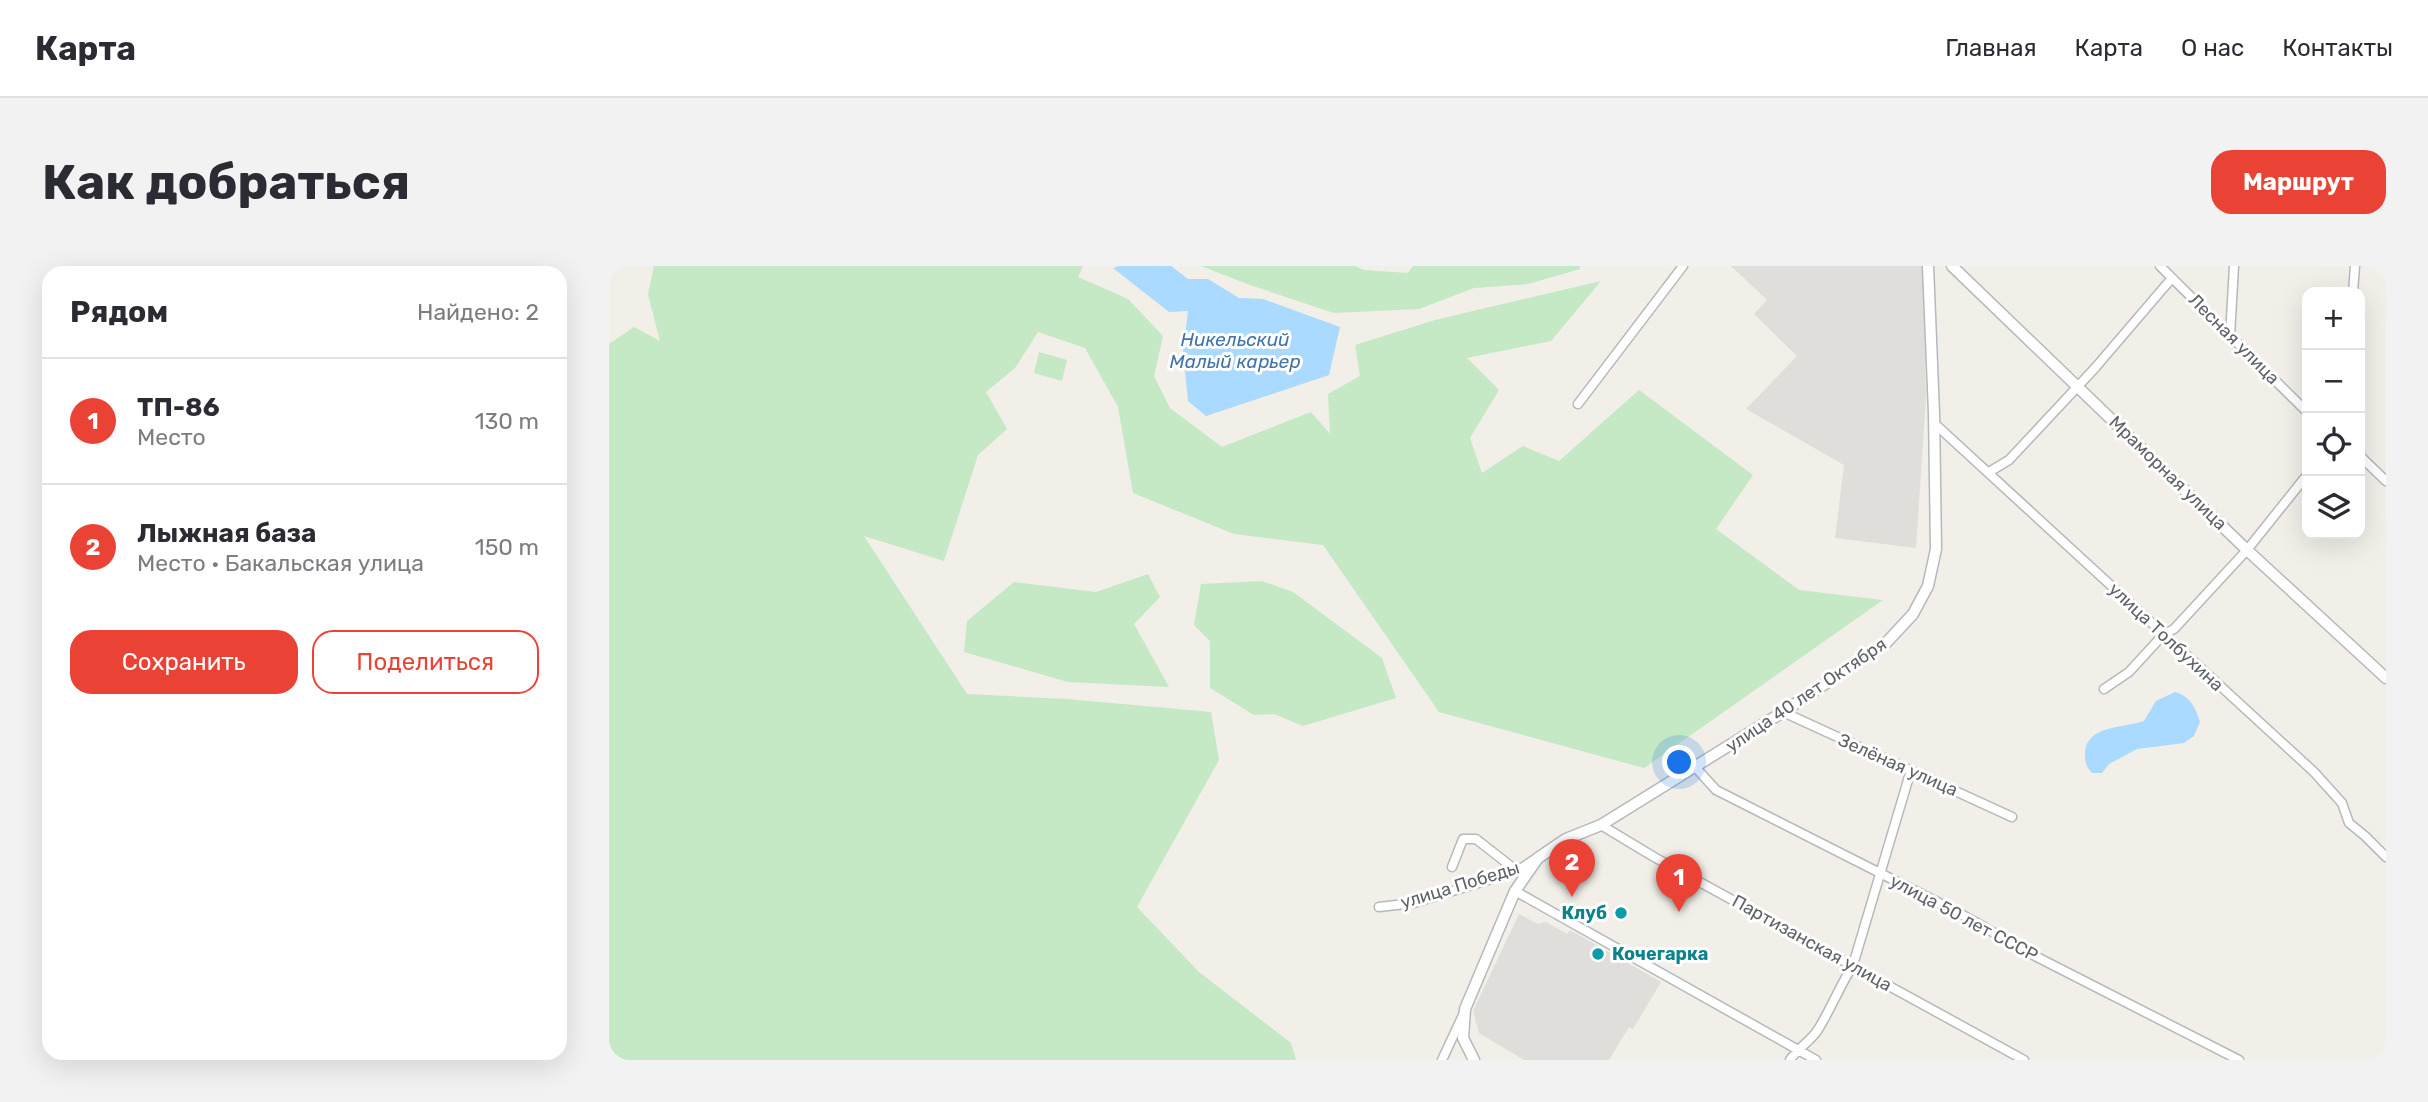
<!DOCTYPE html>
<html lang="ru">
<meta charset="utf-8">
<style>
:root{--surface:#fff;--page:#f2f2f3;--text:#2b2b33;--muted:#7c7c81;--line:#e1e1e2;--accent:#ea4335}
body{margin:0;font-family:Rubik,sans-serif;background:var(--page);color:var(--text)}
.controls{position:absolute;right:21px;top:21px;display:grid;overflow:hidden;border-radius:14px;box-shadow:0 7px 28px #0002}
.controls button{width:63px;height:63px;display:grid;place-items:center;padding:0;border:0;border-bottom:2px solid var(--line);background:var(--surface);color:var(--text);font:35px sans-serif}
.you{position:absolute;left:1071px;top:497px;width:24px;height:24px;margin:-18px;border:5px solid #fff;border-radius:50%;background:#1a73e8;box-shadow:0 0 0 10px #1a73e833}
.badge{display:grid;place-items:center;width:46px;height:46px;border-radius:50%;background:var(--accent);color:#fff;font-size:23px;font-weight:700}
.pin{position:absolute;translate:-50% -58px;filter:drop-shadow(0 2px 4px #0008)}
.pin::after{content:'';position:absolute;top:37px;width:24px;height:21px;background:inherit;clip-path:polygon(0 0,100% 0,50% 100%)}
.list{margin:0;padding:0;list-style:none}
h2{display:flex;justify-content:space-between;align-items:center;height:91px;margin:0;padding:0 28px;font-size:30px}
h2 small{font-size:23px;font-weight:400;color:var(--muted)}
.list li{display:grid;grid-template-columns:46px 1fr auto;gap:21px;align-items:center;box-sizing:border-box;height:126px;padding:0 28px;border-top:2px solid var(--line)}
.list b{display:block;font-size:26px;white-space:nowrap}
.list p{margin:0;font-size:23px;white-space:nowrap;color:var(--muted)}
.list em{font-size:23px;font-style:normal;color:var(--muted)}
.actions{display:flex;gap:14px;padding:21px 28px}
.actions a{flex:1;padding:16px 0;border:2px solid var(--accent);border-radius:21px;text-align:center;font-size:24px;color:var(--accent)}
.actions .main{background:var(--accent);color:#fff}
.icon{flex:none;width:38px;height:38px;fill:none;stroke:currentColor;stroke-width:2;stroke-linecap:round;stroke-linejoin:round}
.map{position:relative;flex:none;width:1777px;height:794px;overflow:hidden;border-radius:21px}
header{display:flex;align-items:center;gap:42px;box-sizing:border-box;height:98px;padding:0 35px;background:var(--surface);border-bottom:2px solid var(--line)}
header strong{font-size:33px}
nav{display:flex;gap:38px;margin-inline-start:auto;font-size:24px}
.intro{display:flex;align-items:center;justify-content:space-between;box-sizing:border-box;height:168px;padding:0 42px}
h1{margin:0;font-size:49px}
.button{padding:18px 32px;border-radius:21px;background:var(--accent);color:#fff;font-size:24px;font-weight:700}
main{display:flex;gap:42px;padding:0 42px}
aside{flex:1;background:var(--surface);border-radius:21px;box-shadow:0 7px 28px #0002}
.map>svg:first-child{display:block}
.industrial{fill:#e0deda}
.green{fill:#c5e8c5}
.water{fill:#aadaff}
.lines{fill:none;stroke-linecap:round;stroke-linejoin:round}
.minor-casing{stroke:#b5b8bc;stroke-width:11}
.tertiary-casing{stroke:#b5b8bc;stroke-width:13}
.minor{stroke:#fff;stroke-width:8}
.tertiary{stroke:#fff;stroke-width:10}
.culture-dot{fill:#0f9aa8;stroke:#fff;stroke-width:2.5}
.labels{text-anchor:middle;dominant-baseline:central;stroke-width:6;stroke-linejoin:round;paint-order:stroke}
.street-label{font-size:18px;fill:#5f6368;stroke:#fff}
.culture-label{font-size:18px;font-weight:bold;fill:#0d838f;stroke:#fff;text-anchor:end}
.water-label{font-size:19px;font-style:italic;fill:#4174aa;stroke:#fff}
</style>
<header>
<strong>Карта</strong>
<nav><a>Главная</a><a>Карта</a><a>О нас</a><a>Контакты</a></nav>
</header>
<div class="intro"><h1>Как добраться</h1><a class="button">Маршрут</a></div>
<main>
<aside>
<h2>Рядом<small>Найдено: 2</small></h2>
<ul class="list">
<li><span class="badge">1</span><div><b>ТП-86</b><p>Место</p></div><em>130 m</em></li>
<li><span class="badge">2</span><div><b>Лыжная база</b><p>Место · Бакальская улица</p></div><em>150 m</em></li>
</ul>
<div class="actions"><a class="main">Сохранить</a><a>Поделиться</a></div>
</aside>
<div class="map">
<svg width="1777" height="794" viewBox="0 0 1777 794">
<rect width="100%" height="100%" fill="#f1efe8"/>
<path class="industrial" d="M 1122,0 L 1314,0 L 1317,133 L 1307,282 L 1226,272 L 1235,199 L 1137,143 L 1188,90 L 1145,48 L 1158,34 Z
M 910,648 L 929,658 L 937,656 L 958,668 L 961,664 L 1052,716 L 1024,763 L 1020,761 L 1000,794 L 915,794 L 870,767 L 864,745 Z"/>
<path class="green" d="M 45,0 L 474,0 L 469,11 L 519,33 L 554,70 L 545,110 L 561,142 L 613,181 L 702,146 L 721,168 L 719,128 L 751,110 L 746,79 L 826,54 L 992,15 L 942,75 L 858,92 L 890,124 L 861,172 L 873,207 L 914,180 L 950,195 L 1030,124 L 1144,209 L 1107,263 L 1190,324 L 1274,334 L 1035,502 L 830,446 L 714,279 L 625,268 L 524,227 L 509,141 L 476,82 L 429,66 L 406,102 L 377,126 L 398,163 L 369,189 L 335,295 L 255,270 L 358,428 L 458,433 L 602,446 L 610,494 L 528,641 L 590,706 L 682,777 L 687,794 L 0,794 L 0,78 L 25,61 L 51,75 L 39,28 Z
M 592,0 L 746,0 L 755,4 L 799,7 L 804,0 L 971,0 L 971,3 L 919,18 L 865,22 L 810,43 L 725,47 L 641,19 Z
M 430,86 L 458,94 L 453,115 L 425,107 Z
M 539,308 L 551,331 L 525,358 L 560,421 L 459,416 L 355,386 L 358,355 L 405,316 L 487,326 Z
M 653,315 L 684,326 L 773,392 L 787,432 L 694,460 L 665,448 L 645,449 L 601,422 L 601,375 L 585,359 L 592,318 Z"/>
<path class="water" d="M 511,0 L 562,0 L 579,13 L 599,13 L 630,32 L 654,33 L 731,61 L 720,109 L 597,150 L 579,135 L 574,86 L 579,45 L 560,46 L 504,2 Z
M 1566,426 C 1581,430 1587,442 1591,456 L 1585,470 L 1575,477 L 1528,483 L 1500,498 L 1493,507 L 1483,507 C 1477,501 1476,495 1476,487 C 1477,459 1515,462 1535,455 L 1547,435 Z"/>
<g class="lines">
<defs>
<path id="minor" d="M 1551,0 L 1698,146
M 1744,26 L 1746,0
M 1621,70 L 1625,0
M 969,138 L 1074,0
M 1325,157 L 1705,506 L 1733,537 L 1740,557 L 1756,570 L 1777,591
M 1751,190 L 1777,215
M 1380,206 L 1400,194 L 1486,102 L 1563,12
M 1495,423 L 1520,406 L 1554,369 L 1565,363 L 1638,284 L 1698,209
M 1174,446 L 1403,551
M 1087,502 L 1107,524 L 1352,648 L 1426,690 L 1630,794
M 992,559 L 1045,591 L 1415,794
M 843,601 L 854,573 L 867,573 L 908,605
M 906,625 L 1207,794
M 770,641 L 805,637 L 908,605 L 926,593
M 833,794 L 854,749
M 1181,794 C 1189,781 1202,776 1210,762 C 1222,742 1231,720 1244,699 L 1302,504"/>
<path id="tertiary" d="M 1343,0 L 1638,284 L 1777,412
M 865,794 L 854,772 L 856,743 L 906,625 L 929,592 L 957,573 L 992,559 L 1174,446 L 1277,377 L 1304,348 L 1319,320 L 1327,283 L 1325,147 L 1319,0"/>
</defs>
<use href="#minor" class="minor-casing"/>
<use href="#tertiary" class="tertiary-casing"/>
<use href="#minor" class="minor"/>
<use href="#tertiary" class="tertiary"/>
</g>
<g class="culture-dot">
<circle cx="1012" cy="647" r="7"/>
<circle cx="989" cy="688" r="7"/>
</g>
<g class="labels">
<g class="street-label">
<text transform="translate(1625 73) rotate(45)">Лесная улица</text>
<text transform="translate(1559 207) rotate(44)">Мраморная улица</text>
<text transform="translate(1557 371) rotate(43)">улица Толбухина</text>
<text transform="translate(1197 429) rotate(-34)">улица 40 лет Октября</text>
<text transform="translate(1289 499) rotate(24)">Зелёная улица</text>
<text transform="translate(851 619) rotate(-17)">улица Победы</text>
<text transform="translate(1355 652) rotate(28)">улица 50 лет СССР</text>
<text transform="translate(1203 677) rotate(29)">Партизанская улица</text>
</g>
<g class="culture-label">
<text x="998" y="647">Клуб</text>
<text x="1003" y="688" text-anchor="start">Кочегарка</text>
</g>
<g class="water-label">
<text x="626" y="73">Никельский<tspan x="626" dy="22">Малый карьер</tspan></text>
</g>
</g>
</svg>
<div class="controls">
<button>+</button>
<button>−</button>
<button><svg class="icon" aria-label="locate" viewBox="0 0 24 24"><circle cx="12" cy="12" r="6"/><path d="M12 2v4M12 18v4M2 12h4M18 12h4"/></svg></button>
<button><svg class="icon" aria-label="layers" viewBox="0 0 24 24"><path d="M12 4l9 5-9 5-9-5zM3 14l9 5 9-5"/></svg></button>
</div>
<div class="you"></div>
<div class="pin badge" style="left:1070px;top:646px">1</div>
<div class="pin badge" style="left:963px;top:631px">2</div>
</div>
</main>
